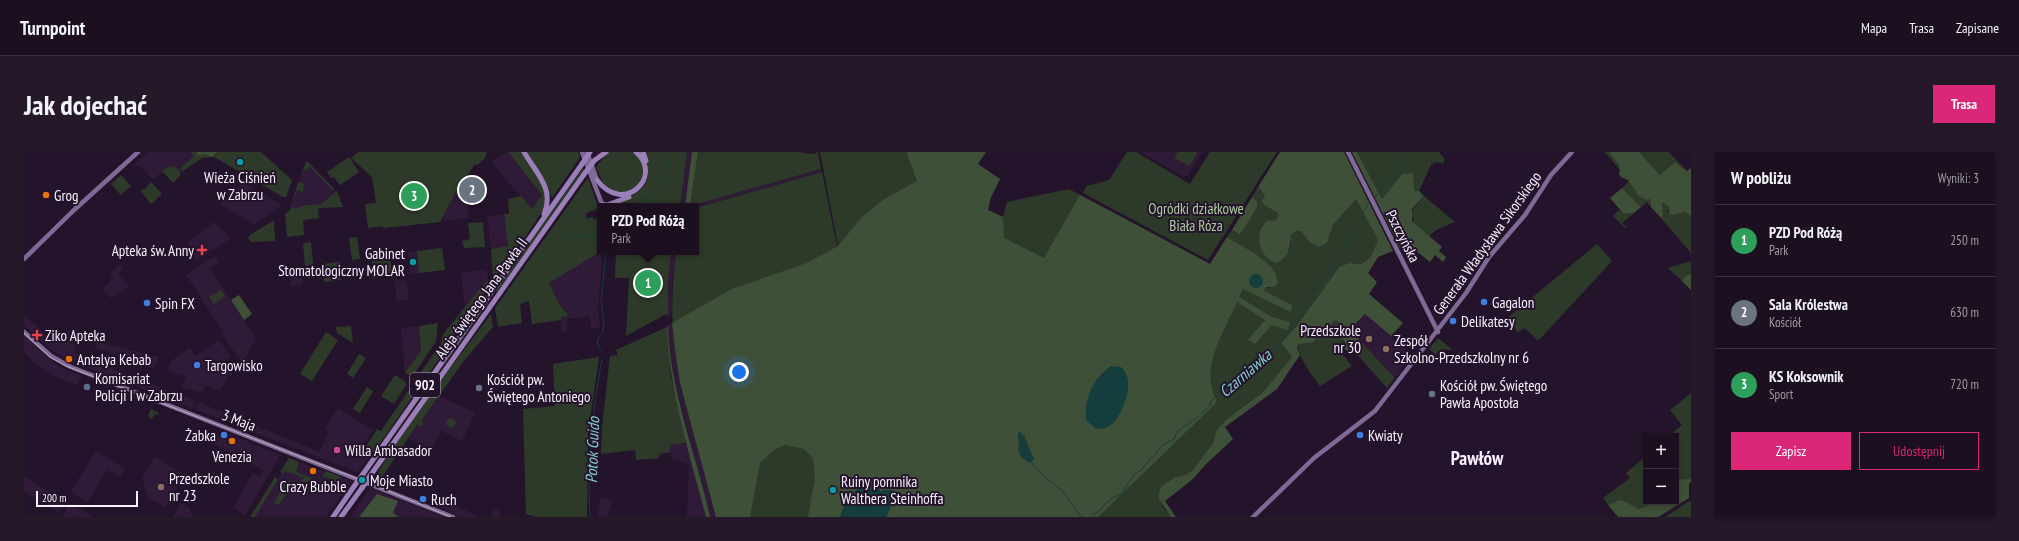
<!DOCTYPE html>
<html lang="pl">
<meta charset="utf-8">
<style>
:root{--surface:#1b0f20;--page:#241829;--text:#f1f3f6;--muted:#a09ca5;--line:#392f3e;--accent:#db2777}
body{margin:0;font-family:"PT Sans Narrow",sans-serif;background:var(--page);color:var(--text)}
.controls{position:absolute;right:12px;bottom:12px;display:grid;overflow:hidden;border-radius:0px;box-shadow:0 2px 6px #0003}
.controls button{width:36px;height:36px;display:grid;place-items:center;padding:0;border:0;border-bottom:1px solid var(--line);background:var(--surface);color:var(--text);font:20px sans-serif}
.scale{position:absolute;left:12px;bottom:10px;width:102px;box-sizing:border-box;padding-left:4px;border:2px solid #f9f1fe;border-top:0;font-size:11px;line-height:14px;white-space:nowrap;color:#f9f1fe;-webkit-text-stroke:3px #24142b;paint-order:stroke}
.you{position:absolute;left:715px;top:220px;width:14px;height:14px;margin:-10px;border:3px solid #fff;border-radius:50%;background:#1a73e8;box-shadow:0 0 0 6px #1a73e833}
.badge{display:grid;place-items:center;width:26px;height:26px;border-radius:50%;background:var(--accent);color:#fff;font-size:13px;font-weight:700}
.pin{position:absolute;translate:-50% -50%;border:2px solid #fff;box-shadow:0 1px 4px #0006}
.popup{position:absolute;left:573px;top:51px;width:102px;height:52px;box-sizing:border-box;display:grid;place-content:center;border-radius:0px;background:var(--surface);filter:drop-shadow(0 1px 3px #0005);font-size:13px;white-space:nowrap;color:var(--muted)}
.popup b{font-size:15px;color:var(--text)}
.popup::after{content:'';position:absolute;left:50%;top:100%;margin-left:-8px;border:8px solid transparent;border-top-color:var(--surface)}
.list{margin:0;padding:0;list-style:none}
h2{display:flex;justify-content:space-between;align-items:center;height:52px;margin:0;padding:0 16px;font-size:17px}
h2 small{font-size:13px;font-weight:400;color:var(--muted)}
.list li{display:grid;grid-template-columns:26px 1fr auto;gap:12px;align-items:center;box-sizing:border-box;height:72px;padding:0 16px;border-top:1px solid var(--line)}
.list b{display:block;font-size:15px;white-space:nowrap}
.list p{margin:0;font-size:13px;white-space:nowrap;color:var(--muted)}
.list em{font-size:13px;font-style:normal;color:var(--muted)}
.actions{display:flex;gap:8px;padding:12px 16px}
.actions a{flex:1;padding:9px 0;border:1px solid var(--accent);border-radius:0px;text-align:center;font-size:14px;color:var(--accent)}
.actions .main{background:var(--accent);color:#fff}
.map{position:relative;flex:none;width:1667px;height:365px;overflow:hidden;border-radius:0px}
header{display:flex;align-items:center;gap:24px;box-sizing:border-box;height:56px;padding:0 20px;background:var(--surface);border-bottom:1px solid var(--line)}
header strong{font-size:19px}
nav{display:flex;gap:22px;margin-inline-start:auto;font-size:14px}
.intro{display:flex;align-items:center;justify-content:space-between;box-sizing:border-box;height:96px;padding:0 24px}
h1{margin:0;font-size:28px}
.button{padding:10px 18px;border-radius:0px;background:var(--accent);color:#fff;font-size:14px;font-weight:700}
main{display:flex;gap:24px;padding:0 24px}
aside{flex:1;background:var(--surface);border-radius:0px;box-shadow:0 2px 6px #0003}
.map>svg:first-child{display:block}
.built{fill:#2f1b37}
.green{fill:#2e3a29;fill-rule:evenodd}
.forest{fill:#3f5038;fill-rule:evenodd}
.water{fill:#143d3e}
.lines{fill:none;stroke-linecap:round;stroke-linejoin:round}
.stream{stroke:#143d3e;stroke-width:1}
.secondary{stroke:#7f6996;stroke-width:4.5}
.primary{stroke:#9b7fb8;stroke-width:5}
.tram{stroke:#bcb1c1;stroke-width:1}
.primary-bridge{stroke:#9b7fb8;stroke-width:5}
.culture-dot{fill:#0f9aa8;stroke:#24142b;stroke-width:1.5}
.food-dot{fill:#e8710a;stroke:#24142b;stroke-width:1.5}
.health-dot{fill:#e0444e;stroke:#24142b;stroke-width:1.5}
.shop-dot{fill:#3f7fe0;stroke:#24142b;stroke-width:1.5}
.education-dot{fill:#8d6e63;stroke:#24142b;stroke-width:1.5}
.service-dot{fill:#5c6f8a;stroke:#24142b;stroke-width:1.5}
.worship-dot{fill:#6b7280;stroke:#24142b;stroke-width:1.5}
.hotel-dot{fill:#d1479c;stroke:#24142b;stroke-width:1.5}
.labels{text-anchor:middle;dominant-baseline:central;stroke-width:4;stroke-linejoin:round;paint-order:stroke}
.shield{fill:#24142b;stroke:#b9afbf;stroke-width:1}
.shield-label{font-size:14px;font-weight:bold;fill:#f9f1fe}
.poi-label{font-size:15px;fill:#f9f1fe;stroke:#24142b;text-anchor:start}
.park-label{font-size:15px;fill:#acce9e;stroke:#24142b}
.street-label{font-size:15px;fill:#f9f1fe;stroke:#24142b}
.water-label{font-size:16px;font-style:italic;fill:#84d0d1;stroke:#24142b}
.district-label{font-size:19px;font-weight:bold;fill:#f9f1fe;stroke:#24142b}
</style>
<header>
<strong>Turnpoint</strong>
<nav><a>Mapa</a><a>Trasa</a><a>Zapisane</a></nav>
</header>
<div class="intro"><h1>Jak dojechać</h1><a class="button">Trasa</a></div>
<main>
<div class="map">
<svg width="1667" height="365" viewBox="0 0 1667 365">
<rect width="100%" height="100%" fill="#24142b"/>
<path class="built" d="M 124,0 L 167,0 L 170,4 L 156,24 L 156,21 L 146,14 L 129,27 L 118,15 L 110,13 Z
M 484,0 L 518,43 L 508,57 L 467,10 Z
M 663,0 L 668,0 L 667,14 L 661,54 L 656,54 Z
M 1117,0 L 1178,0 L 1164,24 L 1160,25 Z
M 282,10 L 284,10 L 313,39 L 319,55 L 266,58 Z
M 797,17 L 798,20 L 672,56 L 672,54 L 666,54 Z
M 220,30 L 257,53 L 256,55 L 230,73 L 196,52 Z
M 433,38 L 444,53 L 445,66 L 420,69 L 418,64 Z
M 480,62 L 484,94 L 467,97 L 463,64 Z
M 190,70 L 208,86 L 172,108 L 164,90 Z
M 393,99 L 395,121 L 386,122 L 384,101 Z
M 576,100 L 579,100 L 574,155 L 576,175 L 567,176 L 566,164 L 543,167 L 543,180 L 538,180 L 537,165 L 545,164 L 536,153 L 525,131 Z
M 647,100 L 652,100 L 648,131 L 648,162 L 644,164 L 644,127 Z
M 191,104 L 195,110 L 186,116 L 232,187 L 218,211 L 198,182 L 200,181 L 162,123 Z
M 95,113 L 99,117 L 94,122 L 105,135 L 87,146 L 78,137 L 89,126 L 86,122 Z
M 278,118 L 279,132 L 267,134 L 266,120 Z
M 460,118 L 463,120 L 464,127 L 441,155 L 437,120 Z
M 382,128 L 385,147 L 373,149 L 371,129 Z
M 0,162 L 28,188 L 45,178 L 53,188 L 49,191 L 52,195 L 50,202 L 172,249 L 169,257 L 39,206 L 26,197 L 0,173 Z
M 1341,162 L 1388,204 L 1371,226 L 1325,178 Z
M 648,171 L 656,230 L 692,365 L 686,365 L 651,230 L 645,188 L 644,173 Z
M 395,174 L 397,199 L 381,220 L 377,176 Z
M 0,184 L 35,215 L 58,224 L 53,233 L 30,224 L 10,210 L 0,201 Z
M 195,188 L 207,205 L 199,210 L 202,216 L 199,219 L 204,224 L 196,239 L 181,233 L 178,241 L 157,235 L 162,224 L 143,219 L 147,209 L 166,196 L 171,204 Z
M 73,190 L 135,205 L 130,216 L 72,196 Z
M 415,244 L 451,261 L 438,289 L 417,279 L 408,298 L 384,286 Z
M 174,250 L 296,300 L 305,278 L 301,276 L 314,256 L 349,278 L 337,297 L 343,307 L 334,320 L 332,320 L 171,257 Z
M 198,279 L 256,303 L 221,364 L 209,355 L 229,321 L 235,325 L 239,318 L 190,292 Z
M 662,291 L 682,365 L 663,365 L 665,312 L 647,307 L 646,293 Z
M 72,299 L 101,317 L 96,325 L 83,318 L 63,350 L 46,340 Z
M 130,305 L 160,323 L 141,355 L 124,345 L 118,326 Z
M 275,310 L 328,329 L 302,365 L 231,365 L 261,315 L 272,320 Z
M 0,324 L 41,350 L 34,360 L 0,339 Z
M 346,336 L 405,359 L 419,365 L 326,365 Z
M 577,345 L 588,348 L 583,365 L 573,365 Z
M 419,346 L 455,365 L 436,365 L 414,354 Z
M 46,351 L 69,365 L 38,365 Z
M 157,351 L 166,356 L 168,365 L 149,365 Z
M467.5 362a4.5 4.5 0 1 1 9 0a4.5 4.5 0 1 1-9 0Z"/>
<path class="green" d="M 167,0 L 237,0 L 268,28 L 262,45 L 259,45 L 190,5 L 178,6 L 159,19 L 157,16 L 170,4 Z
M 334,0 L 463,0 L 461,6 L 453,13 L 451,12 L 433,38 L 416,70 L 360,76 L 358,74 L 344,76 L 341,52 L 352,51 L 348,25 L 327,6 Z
M 484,0 L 498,0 C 506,13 520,28 523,43 C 525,58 478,116 469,128 L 467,97 L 484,94 L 480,62 L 485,62 L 484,47 L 497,44 L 508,57 L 518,43 Z
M 501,0 L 554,0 L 556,5 L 528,46 Z
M 584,0 L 611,0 C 623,14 621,21 612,37 L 594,42 L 580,33 L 572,15 Z
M 621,0 L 663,0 L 656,54 L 589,54 L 591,51 C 620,40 630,32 621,0 Z
M 674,0 L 774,0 L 790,2 L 794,0 L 797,17 L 666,54 Z
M 796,0 L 882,0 L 893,29 L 976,27 L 967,45 L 963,58 L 979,65 L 983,50 L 1045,37 L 1184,111 L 1268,153 L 1240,139 L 1242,135 L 1246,136 L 1246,114 L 1203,85 L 1208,78 L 1211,81 L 1233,49 L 1228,45 L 1234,35 L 1241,43 L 1240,53 L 1255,62 L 1252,68 L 1249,70 L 1243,68 L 1238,73 L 1266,98 L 1267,83 L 1272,79 L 1277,79 L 1286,91 L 1295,95 L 1303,91 L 1309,73 L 1332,47 L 1354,88 L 1346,106 L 1337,112 L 1325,111 L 1315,115 L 1271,176 L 1257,191 L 1268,205 L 1238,241 L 1203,267 L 1193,277 L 1189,291 L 1169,318 L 1161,323 L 1152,325 L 1138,354 L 1147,365 L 692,365 C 681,320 666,275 656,230 C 646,187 647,144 652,100 L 672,100 L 672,56 L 798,20 L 813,94 L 814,94 ZM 1215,146 L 1248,165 L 1248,172 L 1231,192 L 1225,188 L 1241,168 Z
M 1103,0 L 1112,0 L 1166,32 L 1186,0 L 1253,0 L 1184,108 L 1059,41 L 1063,34 L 1085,28 Z
M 1154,0 L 1174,0 L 1165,14 L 1150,6 Z
M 1333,0 L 1415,0 L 1421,8 L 1419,11 L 1411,10 L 1407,13 L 1395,39 L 1390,39 L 1378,22 L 1358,47 Z
M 1581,0 L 1585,0 L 1595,11 L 1596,18 Z
M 1615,0 L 1645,0 L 1662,18 L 1651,10 L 1636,23 Z
M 325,5 L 335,20 L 316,33 L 310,25 L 307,26 L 303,20 Z
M 282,10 L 284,10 L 310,37 L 298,44 L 308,38 L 287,15 L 280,19 L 276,27 Z
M 146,14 L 151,15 L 156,20 L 156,24 L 149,31 L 138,19 Z
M 559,16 L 560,18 L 473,141 L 472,137 Z
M 97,23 L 107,34 L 97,43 L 87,32 Z
M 564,26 L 574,54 L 574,57 L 562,61 L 563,67 L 568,65 L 572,68 L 572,64 L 576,68 L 576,100 L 525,131 L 536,153 L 545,164 L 537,165 L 537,168 L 508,172 L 505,149 L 496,152 L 498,171 L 474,175 L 471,157 L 474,152 Z
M 1604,28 C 1611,35 1614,42 1622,48 L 1626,47 L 1627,55 L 1623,50 L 1617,55 L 1598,36 L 1604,30 Z
M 127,30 L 138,42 L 127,52 L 116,38 L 121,37 Z
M 274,30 L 280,32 L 279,40 L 273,38 L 267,55 L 273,57 L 277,54 L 297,52 L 313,39 L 319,55 L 294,56 L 295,66 L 279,68 L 280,83 L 263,85 L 261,62 L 266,58 Z
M 1400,44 L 1431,70 L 1412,78 L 1405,84 L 1390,71 L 1387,60 Z
M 1638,49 L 1644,56 L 1644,59 L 1649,63 L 1661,60 L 1667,64 L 1667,101 L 1637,66 L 1639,63 Z
M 1578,53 L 1589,64 L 1595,58 L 1599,61 L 1610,61 L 1598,71 L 1602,75 L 1601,76 Z
M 250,68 L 251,89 L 227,90 L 224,86 L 226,83 Z
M 459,70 L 461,95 L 440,96 L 438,89 L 446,87 L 444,71 Z
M 333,85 L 336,107 L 328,108 L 325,86 Z
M 287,90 L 289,113 L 281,114 L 279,91 Z
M 1573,92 L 1588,109 L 1514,189 L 1501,176 L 1494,180 L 1482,167 Z
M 418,96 L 421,118 L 395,121 L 393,99 Z
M 592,100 L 647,100 L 644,127 L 644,164 L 642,162 L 602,184 L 605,126 L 591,126 Z
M 366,103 L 368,124 L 349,126 L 348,106 Z
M 1667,109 L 1667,122 L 1661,124 L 1658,129 L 1644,116 Z
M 316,110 L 317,128 L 300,130 L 298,112 Z
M 464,127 L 463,138 L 336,320 L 347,304 L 346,303 L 343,307 L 339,299 L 353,277 L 357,279 L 417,191 L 419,182 Z
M 197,138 L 201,144 L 190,152 L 185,145 Z
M 464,150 L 464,152 L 341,323 Z
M 467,162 L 469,175 L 439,210 L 397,269 L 399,271 L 398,274 L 393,273 L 356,328 L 349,328 L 371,293 L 402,248 Z
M 1311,168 L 1319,172 L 1319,189 L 1323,197 L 1315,198 L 1328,214 L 1296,234 C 1290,225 1271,202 1275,192 Z
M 414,171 L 412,189 L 389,224 L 382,222 L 381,220 L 397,199 L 395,174 Z
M 327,174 L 329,191 L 313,181 L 312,175 Z
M 643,175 L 647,224 L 662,291 L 646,293 L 646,300 L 636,302 L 634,306 L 612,308 L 611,298 L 577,302 L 578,275 L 586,204 L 594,203 L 592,198 Z
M 302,180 L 314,188 L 288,229 L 276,222 Z
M 1413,187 L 1415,187 L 1429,198 L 1417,197 L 1412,203 L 1405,197 Z
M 1338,191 L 1371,226 L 1363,236 L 1330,199 Z
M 335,202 L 342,206 L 329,226 L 323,222 Z
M 575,205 L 564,281 L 563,365 L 513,365 L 502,362 L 499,257 L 531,254 L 529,212 Z
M 371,223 L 381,229 L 382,233 L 370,252 L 357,244 Z
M 343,235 L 349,239 L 336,261 L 329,257 Z
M 1667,241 L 1667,327 L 1665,328 L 1652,328 L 1652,284 L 1645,284 L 1658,273 L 1646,258 Z
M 127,257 L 135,261 L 134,263 L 131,262 L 128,267 L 124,265 Z
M422.5 271a4.5 4.5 0 1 1 9 0a4.5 4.5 0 1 1-9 0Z
M 1622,304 L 1622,350 L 1632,350 L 1615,357 L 1597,349 L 1584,353 L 1579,346 L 1606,326 L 1602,321 Z
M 265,306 L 275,310 L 272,320 L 292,328 L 292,329 L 273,331 L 280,326 L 261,319 L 259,322 L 256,320 Z
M 302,319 L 317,325 L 313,331 L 303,325 L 300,326 L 299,322 Z
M 251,325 L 254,327 L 231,365 L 226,365 Z
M 263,328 L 268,331 L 255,353 L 250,351 Z
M 291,331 L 286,340 L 276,333 Z
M 1667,349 L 1667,365 L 1641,365 L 1664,350 Z"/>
<path class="forest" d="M 173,0 L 193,0 L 188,5 L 181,2 L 174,3 Z
M 668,0 L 674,0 L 666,54 L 661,54 Z
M 882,0 L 962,0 L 954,12 L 976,27 L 967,45 L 964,58 L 979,65 L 980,86 L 1020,106 L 1056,43 L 1186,112 L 1203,85 C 1220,96 1251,109 1254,130 L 1250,135 L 1242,135 L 1240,139 L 1268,153 L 1267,160 L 1219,137 L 1215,145 L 1248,165 L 1266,170 L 1263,178 L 1248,173 L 1231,192 L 1224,188 L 1241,168 L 1213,150 C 1199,182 1175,216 1193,250 L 1074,365 L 862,365 L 866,357 L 869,338 L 860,338 L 856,340 L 855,331 L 830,339 L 827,346 L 823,347 L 816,365 L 784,365 L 791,326 L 789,306 L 780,297 L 761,293 L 751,297 L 736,311 L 726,365 L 692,365 L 656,230 L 648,171 L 708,137 L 783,111 L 814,94 L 838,65 L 859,48 L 893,29 ZM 1103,224 C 1107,240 1098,255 1091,269 ZM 1000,283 L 1010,307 L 1005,311 L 994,299 L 995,285 Z
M 1256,0 L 1320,0 L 1369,99 L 1354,105 L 1344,121 L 1353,130 L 1345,142 L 1379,171 L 1367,184 L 1341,162 L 1325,178 L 1338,191 L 1330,199 L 1321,198 L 1322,193 L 1317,183 L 1319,172 L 1311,168 L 1289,190 C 1281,193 1268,187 1276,203 L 1253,237 L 1201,275 L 1209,287 L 1181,313 L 1169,327 L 1141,349 L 1152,365 L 1147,365 L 1135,347 L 1135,340 L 1138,334 L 1152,325 L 1161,323 L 1169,318 L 1189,291 L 1193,277 L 1203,267 L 1238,241 L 1268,205 L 1257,191 L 1271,176 L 1315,115 L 1325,111 L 1337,112 L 1346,106 L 1354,88 L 1332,47 L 1309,73 L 1303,91 L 1295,95 L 1286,91 L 1277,79 L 1272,79 L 1267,83 C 1266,96 1265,104 1253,111 C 1234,106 1230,82 1243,68 L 1249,69 L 1252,68 L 1255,62 L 1240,53 L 1238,49 L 1241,43 L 1234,35 Z
M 1328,0 L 1333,0 L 1358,47 L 1378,22 L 1389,21 L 1390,39 L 1395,39 L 1400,44 L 1388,57 L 1388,69 L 1418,95 L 1415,99 L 1422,105 L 1419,110 L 1411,103 L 1406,110 L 1382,91 L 1376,96 Z
M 1585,0 L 1615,0 L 1636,23 L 1651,10 L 1663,19 L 1667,16 L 1667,64 L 1661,60 L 1649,63 L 1646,62 L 1644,55 L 1638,50 L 1639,63 L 1637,66 L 1627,55 L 1626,47 L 1622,48 L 1615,44 L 1604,28 L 1597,25 L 1595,22 C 1598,12 1591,8 1585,0 Z
M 1598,36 L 1617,55 L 1610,61 L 1599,61 L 1586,46 Z
M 1228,45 L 1233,49 L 1233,55 L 1218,80 L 1215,82 L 1208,78 Z
M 1667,122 L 1667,138 L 1658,129 L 1661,124 Z
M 215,143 L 228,162 L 220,168 L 207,148 Z
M 644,173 C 646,239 672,301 686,365 L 682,365 C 666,303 645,240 643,175 Z
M 1667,327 L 1667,330 L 1665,331 L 1665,346 L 1634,365 L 1594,365 L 1584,353 L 1597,348 L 1615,357 L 1632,350 L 1652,350 L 1652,328 Z
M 353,342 L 374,349 L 369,361 L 375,365 L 335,365 Z"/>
<path class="water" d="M1225 129a7 7 0 1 1 14 0a7 7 0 1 1-14 0Z
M 1087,214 L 1097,215 C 1101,219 1103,223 1104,229 C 1106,241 1097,265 1087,273 C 1082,276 1078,277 1072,277 L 1062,268 C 1060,247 1069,226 1087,214 Z
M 996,279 L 1010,308 L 1005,311 L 996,304 L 994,282 Z
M 855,331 L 856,340 L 860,338 L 870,338 L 866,357 L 862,365 L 816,365 L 823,347 L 827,346 L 836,333 Z"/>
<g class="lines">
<path class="stream" d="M 1351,45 L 1375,13 L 1380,0
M 611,54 C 630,39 651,28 647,0
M 575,77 L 576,81
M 534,79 C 547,88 562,83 575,80
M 578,199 C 571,193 573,185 579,180 L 580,169 L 577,149 L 582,100
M 1007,310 L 1020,324 L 1040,341 L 1057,365
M 566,365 C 563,312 568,259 578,207
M 1068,365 L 1088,346 L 1097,342 L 1110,323 L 1117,318 L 1140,292 L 1150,287 L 1153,280 L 1175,264 L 1186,253 L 1187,249 L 1198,242 L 1203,233 L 1229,216 L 1238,202 L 1252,195 L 1264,182 L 1270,171 L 1278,162 L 1292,132 L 1305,122 L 1312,106 L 1320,97 L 1323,88 L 1331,81 L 1332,76 L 1338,73 L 1339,61 L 1344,52"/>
<path class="secondary" d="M 558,0 L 578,52
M 563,0 L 573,28
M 1324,0 L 1414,180
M 0,107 L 49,59 L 114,0
M 0,180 L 27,204 L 47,215 L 429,365
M 1229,365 L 1290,306 L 1351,259 L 1442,141 L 1465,105 L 1501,63 L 1527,23 L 1548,0"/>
<path class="primary" d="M 500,0 C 512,21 531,37 520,62
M 619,0 L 622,9
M 571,8 L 582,0
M 573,28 C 600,64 640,24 612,0
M 578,52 L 583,53 L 605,45
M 339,322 L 558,12
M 346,324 L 561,21
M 309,365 L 331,333
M 317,365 L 338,336"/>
<path class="tram" d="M 0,181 L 26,205 L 42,214 L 352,334 L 427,365"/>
<path class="primary-bridge" d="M 558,12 L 566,0
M 561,21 L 570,9
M 331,333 L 339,322
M 338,336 L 346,324"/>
</g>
<g class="culture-dot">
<circle cx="216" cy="10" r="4"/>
<circle cx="389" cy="110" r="4"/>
<circle cx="338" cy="328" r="4"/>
<circle cx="809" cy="338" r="4"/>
</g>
<g class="food-dot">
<circle cx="22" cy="43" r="4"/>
<circle cx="45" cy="207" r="4"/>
<circle cx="208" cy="289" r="4"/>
<circle cx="289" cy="319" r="4"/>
</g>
<g class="health-dot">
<path d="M176 92h4v4h4v4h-4v4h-4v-4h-4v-4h4z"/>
<path d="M11 177h4v4h4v4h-4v4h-4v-4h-4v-4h4z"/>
</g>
<g class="shop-dot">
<circle cx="1460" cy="150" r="4"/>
<circle cx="123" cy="151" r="4"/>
<circle cx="1429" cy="169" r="4"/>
<circle cx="173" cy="213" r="4"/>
<circle cx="200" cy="283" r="4"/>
<circle cx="1336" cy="283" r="4"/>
<circle cx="399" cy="347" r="4"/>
</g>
<g class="education-dot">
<circle cx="1345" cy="187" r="4"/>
<circle cx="1362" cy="197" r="4"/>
<circle cx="137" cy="335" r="4"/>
</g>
<circle class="service-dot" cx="63" cy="235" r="4"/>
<g class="worship-dot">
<circle cx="455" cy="236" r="4"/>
<circle cx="1408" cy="242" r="4"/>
</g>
<circle class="hotel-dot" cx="313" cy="298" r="4"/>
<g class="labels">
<rect class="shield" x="386" y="221" width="30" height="24" rx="3"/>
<g class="shield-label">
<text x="401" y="233">902</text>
</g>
<g class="poi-label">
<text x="216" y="25" text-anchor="middle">Wieża Ciśnień<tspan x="216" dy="17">w Zabrzu</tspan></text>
<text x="30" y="43">Grog</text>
<text x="170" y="98" text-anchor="end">Apteka św. Anny</text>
<text x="381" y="101" text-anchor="end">Gabinet<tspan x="381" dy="17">Stomatologiczny MOLAR</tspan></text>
<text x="1468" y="150">Gagalon</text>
<text x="131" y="151">Spin FX</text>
<text x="1437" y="169">Delikatesy</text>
<text x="1337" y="178" text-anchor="end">Przedszkole<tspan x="1337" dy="17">nr 30</tspan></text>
<text x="21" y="183">Ziko Apteka</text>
<text x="1370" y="188">Zespół<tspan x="1370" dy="17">Szkolno-Przedszkolny nr 6</tspan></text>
<text x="53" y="207">Antalya Kebab</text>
<text x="181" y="213">Targowisko</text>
<text x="71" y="226">Komisariat<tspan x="71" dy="17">Policji I w Zabrzu</tspan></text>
<text x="463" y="227">Kościół pw.<tspan x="463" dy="17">Świętego Antoniego</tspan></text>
<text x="1416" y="233">Kościół pw. Świętego<tspan x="1416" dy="17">Pawła Apostoła</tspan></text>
<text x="192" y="283" text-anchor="end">Żabka</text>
<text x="1344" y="283">Kwiaty</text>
<text x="321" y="298">Willa Ambasador</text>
<text x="208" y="304" text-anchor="middle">Venezia</text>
<text x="145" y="326">Przedszkole<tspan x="145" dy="17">nr 23</tspan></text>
<text x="346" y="328">Moje Miasto</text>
<text x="817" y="329">Ruiny pomnika<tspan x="817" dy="17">Walthera Steinhoffa</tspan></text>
<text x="289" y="334" text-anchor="middle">Crazy Bubble</text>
<text x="407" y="347">Ruch</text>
</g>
<g class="park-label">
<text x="1172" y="56">Ogródki działkowe<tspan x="1172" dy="17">Biała Róza</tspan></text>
</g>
<g class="street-label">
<text transform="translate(1379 84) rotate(63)">Pszczyńska</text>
<text transform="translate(1463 91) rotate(-54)">Generała Władysława Sikorskiego</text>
<text transform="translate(457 146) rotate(-54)">Aleja świętego Jana Pawła II</text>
<text transform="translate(215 268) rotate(21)">3 Maja</text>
</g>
<g class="water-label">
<text transform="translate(1221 221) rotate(-41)">Czarniawka</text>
<text transform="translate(568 298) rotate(-88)">Potok Guido</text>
</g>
<g class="district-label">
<text x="1453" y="306">Pawłów</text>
</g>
</g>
</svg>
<div class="controls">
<button>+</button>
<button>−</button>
</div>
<div class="scale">200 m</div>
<div class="you"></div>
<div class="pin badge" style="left:624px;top:131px;background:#2e9e5b">1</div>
<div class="popup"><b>PZD Pod Różą</b>Park</div>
<div class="pin badge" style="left:448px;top:38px;background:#6b7280">2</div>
<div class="pin badge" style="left:390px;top:44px;background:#2e9e5b">3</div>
</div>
<aside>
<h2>W pobliżu<small>Wyniki: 3</small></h2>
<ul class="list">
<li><span class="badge" style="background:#2e9e5b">1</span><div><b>PZD Pod Różą</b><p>Park</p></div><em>250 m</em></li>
<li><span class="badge" style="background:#6b7280">2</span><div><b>Sala Królestwa</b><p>Kościół</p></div><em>630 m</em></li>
<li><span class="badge" style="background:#2e9e5b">3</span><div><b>KS Koksownik</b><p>Sport</p></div><em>720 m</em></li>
</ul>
<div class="actions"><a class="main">Zapisz</a><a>Udostępnij</a></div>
</aside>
</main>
